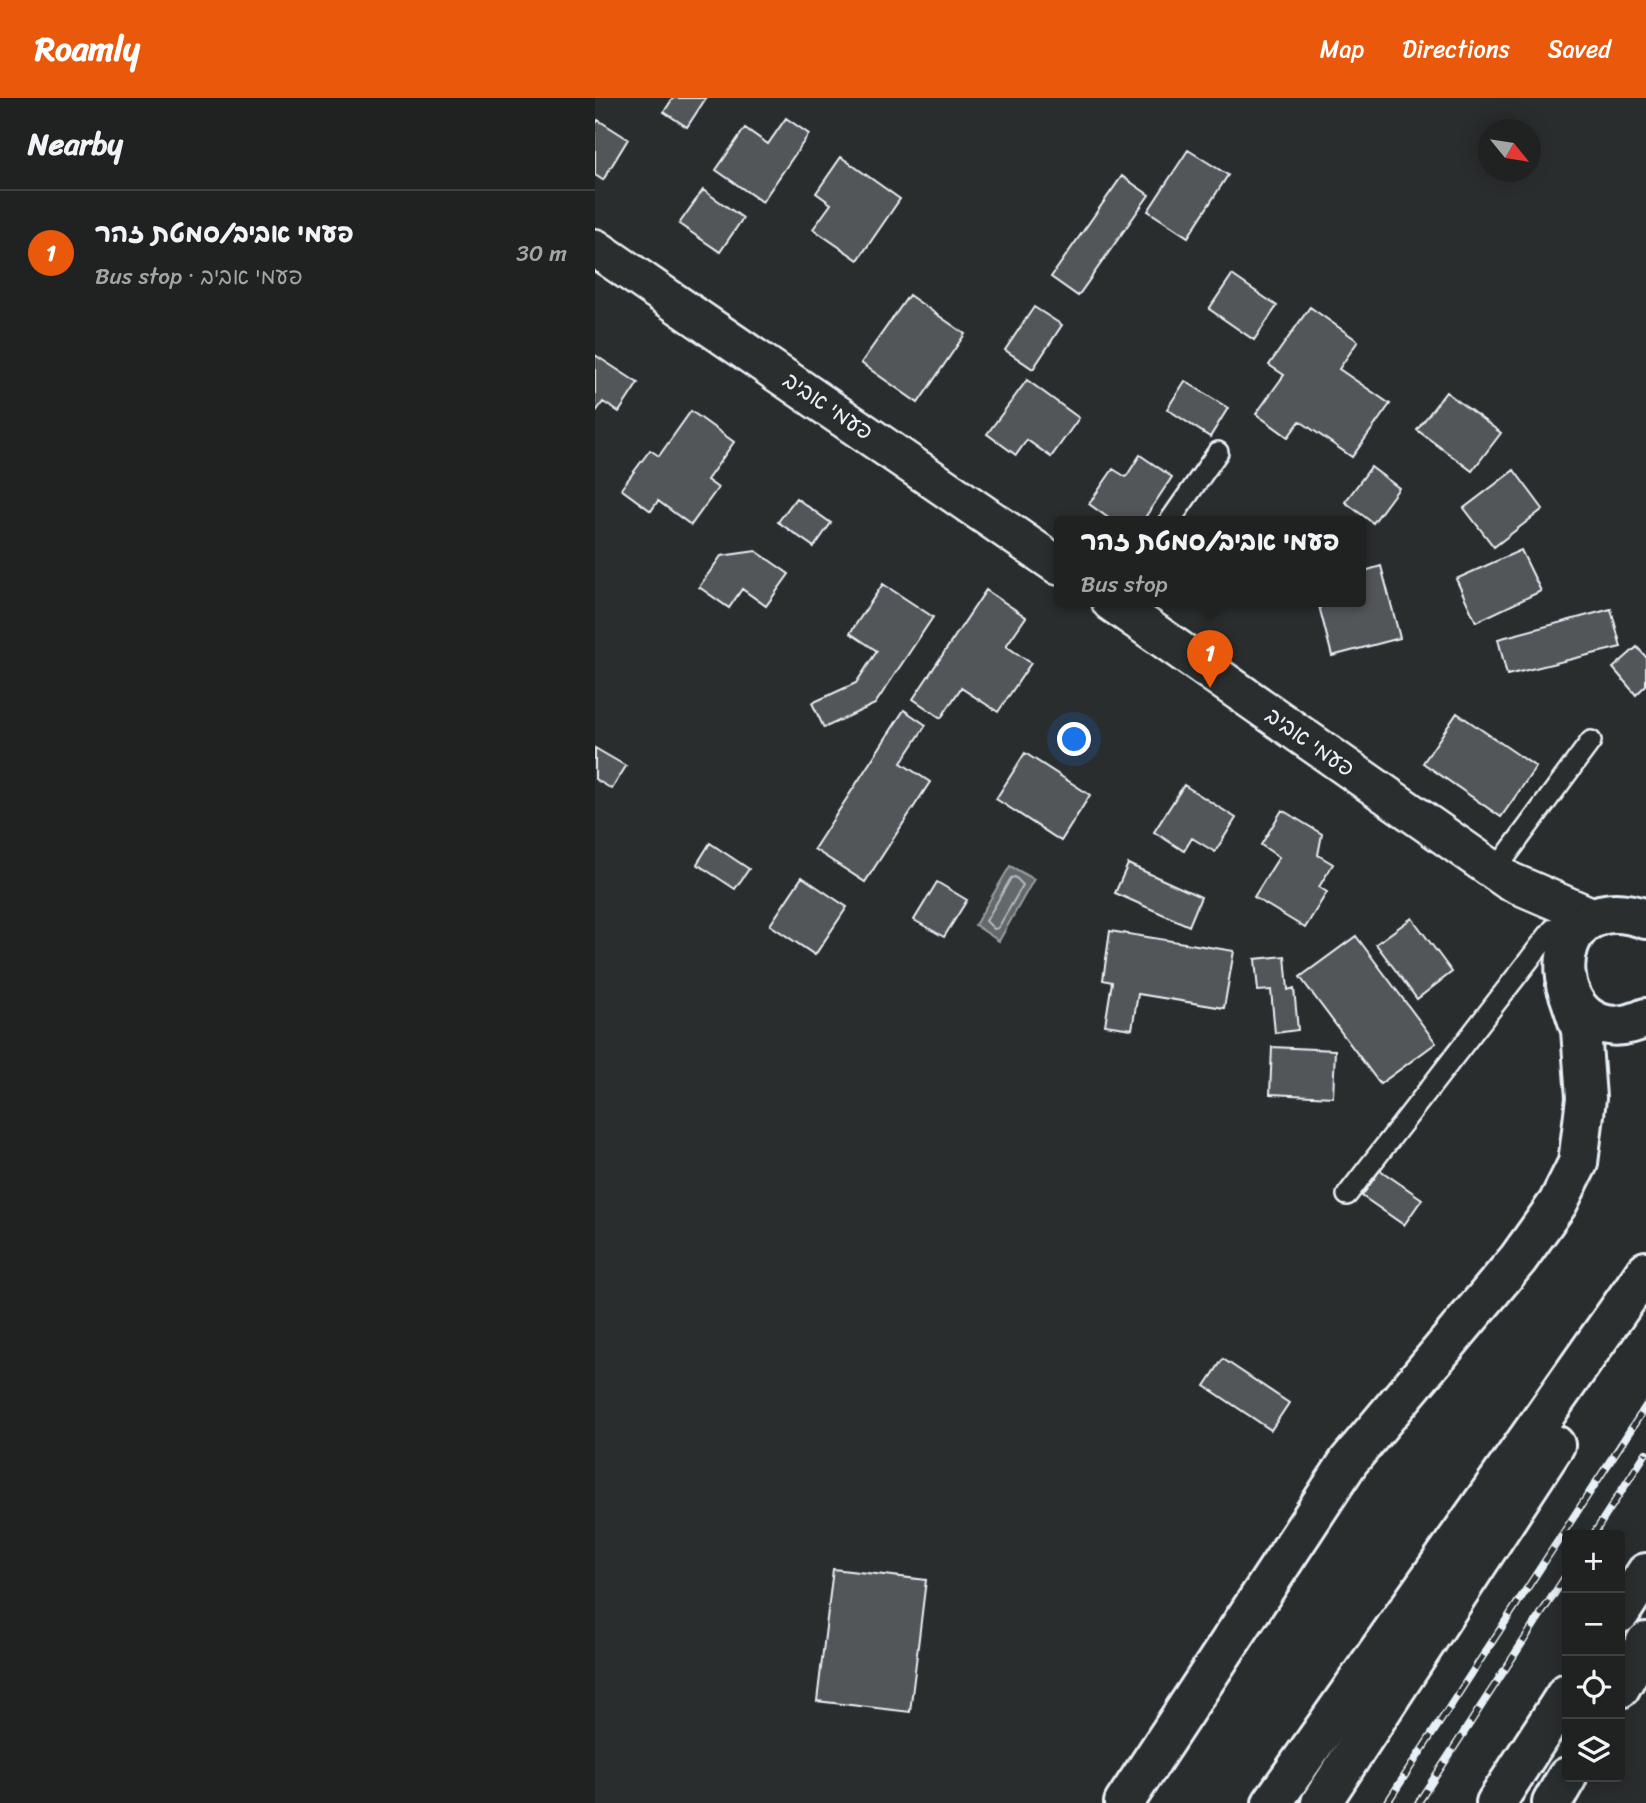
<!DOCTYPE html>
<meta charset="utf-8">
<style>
:root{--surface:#202222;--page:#2d2f2f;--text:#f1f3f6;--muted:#a2a4a5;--line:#3d3f40;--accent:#ea580c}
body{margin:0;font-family:Sriracha,"Playpen Sans Hebrew",sans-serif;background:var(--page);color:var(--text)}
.controls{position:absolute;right:21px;bottom:21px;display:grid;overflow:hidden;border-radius:7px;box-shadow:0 4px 18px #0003}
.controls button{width:63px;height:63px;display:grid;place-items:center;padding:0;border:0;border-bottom:2px solid var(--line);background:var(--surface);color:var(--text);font:35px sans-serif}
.compass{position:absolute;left:883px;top:21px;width:63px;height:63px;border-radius:50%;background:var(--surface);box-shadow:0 4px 18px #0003;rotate:120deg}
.you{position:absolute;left:480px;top:642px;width:24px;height:24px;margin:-18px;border:5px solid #fff;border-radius:50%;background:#1a73e8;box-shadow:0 0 0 10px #1a73e833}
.badge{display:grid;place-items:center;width:46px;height:46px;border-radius:50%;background:var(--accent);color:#fff;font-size:23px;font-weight:700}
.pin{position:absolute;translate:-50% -58px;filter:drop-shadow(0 2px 4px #0008)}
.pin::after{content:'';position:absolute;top:37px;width:24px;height:21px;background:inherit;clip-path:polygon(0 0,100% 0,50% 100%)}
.popup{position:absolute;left:459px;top:418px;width:312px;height:91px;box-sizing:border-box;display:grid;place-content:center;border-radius:7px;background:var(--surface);filter:drop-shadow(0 2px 5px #0005);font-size:23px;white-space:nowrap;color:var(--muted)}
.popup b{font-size:26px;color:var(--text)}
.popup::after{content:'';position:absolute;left:50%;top:100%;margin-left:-14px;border:14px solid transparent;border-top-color:var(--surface)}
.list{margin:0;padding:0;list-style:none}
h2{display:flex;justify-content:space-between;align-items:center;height:91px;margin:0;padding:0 28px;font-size:30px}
h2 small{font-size:23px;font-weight:400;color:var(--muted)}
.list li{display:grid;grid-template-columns:46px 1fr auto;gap:21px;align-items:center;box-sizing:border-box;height:126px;padding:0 28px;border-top:2px solid var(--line)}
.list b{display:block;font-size:26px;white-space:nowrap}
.list p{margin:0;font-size:23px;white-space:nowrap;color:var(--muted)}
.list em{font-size:23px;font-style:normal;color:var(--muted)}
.icon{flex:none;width:38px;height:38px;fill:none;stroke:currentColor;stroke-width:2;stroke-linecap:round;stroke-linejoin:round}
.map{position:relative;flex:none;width:1051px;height:1705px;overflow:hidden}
header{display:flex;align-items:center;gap:42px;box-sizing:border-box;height:98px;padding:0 35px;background:var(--accent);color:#fff}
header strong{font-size:33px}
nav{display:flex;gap:38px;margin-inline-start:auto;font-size:24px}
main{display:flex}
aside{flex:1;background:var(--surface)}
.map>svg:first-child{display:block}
.water{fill:#63686b;stroke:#989fa3;stroke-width:2}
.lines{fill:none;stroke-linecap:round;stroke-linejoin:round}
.shore{stroke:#b3bac0;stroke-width:2}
.building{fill:#535759;stroke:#e8f1f8;stroke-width:2}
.service-casing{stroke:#e8f1f8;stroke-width:24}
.minor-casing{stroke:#e8f1f8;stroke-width:42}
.tertiary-casing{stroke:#e8f1f8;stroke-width:44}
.motorway-casing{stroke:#e8f1f8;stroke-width:44}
.service{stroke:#2a2d2e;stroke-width:19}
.minor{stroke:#2a2d2e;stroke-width:37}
.tertiary{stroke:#2a2d2e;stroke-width:38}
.motorway{stroke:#2a2d2e;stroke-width:38}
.rail-casing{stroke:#e8f1f8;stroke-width:8}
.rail{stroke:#2a2d2e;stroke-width:5;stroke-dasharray:16;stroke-linecap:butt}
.labels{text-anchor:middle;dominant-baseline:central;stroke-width:7;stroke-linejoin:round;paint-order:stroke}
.street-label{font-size:23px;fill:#e8f1f8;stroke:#2a2d2e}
</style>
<header>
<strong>Roamly</strong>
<nav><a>Map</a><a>Directions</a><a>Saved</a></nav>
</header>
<main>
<aside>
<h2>Nearby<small></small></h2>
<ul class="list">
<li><span class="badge">1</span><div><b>פעמי אביב/סמטת זהר</b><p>Bus stop · פעמי אביב</p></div><em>30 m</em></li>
</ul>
</aside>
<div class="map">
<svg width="1051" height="1705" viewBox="0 0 1051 1705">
<rect width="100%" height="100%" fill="#2a2d2e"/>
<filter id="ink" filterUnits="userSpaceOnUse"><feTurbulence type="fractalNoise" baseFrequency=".0143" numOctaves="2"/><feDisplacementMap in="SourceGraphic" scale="14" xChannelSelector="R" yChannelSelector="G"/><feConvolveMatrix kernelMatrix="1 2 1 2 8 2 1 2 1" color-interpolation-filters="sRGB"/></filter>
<g filter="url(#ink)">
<path class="water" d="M 415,768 L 439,781 L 404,843 L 380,827 Z"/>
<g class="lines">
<path class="shore" d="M 420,779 L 428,787 L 403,830 L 399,831 L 391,823 L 416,780 Z"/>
</g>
<path class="building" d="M 78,0 L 111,0 L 92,29 L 69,14 Z
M 191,20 L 214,36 L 167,104 L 121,72 L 150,30 L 173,46 Z
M 3,22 L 33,41 L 8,82 L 0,77 L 0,27 Z
M 593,52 L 633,77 L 593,139 L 553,113 Z
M 246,59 L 305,101 L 263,162 L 218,131 L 236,106 L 221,95 Z
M 527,78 L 554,97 L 483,198 L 456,179 Z
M 108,92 L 148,120 L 125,154 L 84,126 Z
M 637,177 L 682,208 L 659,242 L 614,211 Z
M 314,197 L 370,236 L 323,305 L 266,265 Z
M 439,209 L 467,227 L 438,271 L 410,252 Z
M 715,209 L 763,243 L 744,271 L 795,306 L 757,359 L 705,323 L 693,339 L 661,316 L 689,277 L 674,267 Z
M 0,257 L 43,285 L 24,314 L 8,304 L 0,315 Z
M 432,282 L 484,320 L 456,359 L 432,342 L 421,357 L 392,336 Z
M 590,283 L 633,310 L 615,339 L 572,311 Z
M 851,294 L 906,335 L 877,373 L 822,332 Z
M 96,313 L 139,344 L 112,382 L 123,390 L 96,427 L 63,403 L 56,413 L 26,391 L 55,352 L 64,358 Z
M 545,357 L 577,379 L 547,424 L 519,424 L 494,406 L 518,371 L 531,379 Z
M 776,369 L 804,390 L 778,425 L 750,404 Z
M 919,372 L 948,411 L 899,449 L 869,410 Z
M 201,400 L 236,425 L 219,449 L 183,424 Z
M 926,452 L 946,493 L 881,524 L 861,481 Z
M 161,453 L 194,476 L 171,508 L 147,491 L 134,510 L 104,489 L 126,458 Z
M 786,468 L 805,540 L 737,558 L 723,504 L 766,504 L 766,474 Z
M 288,486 L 338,519 L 280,606 L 229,630 L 217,605 L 261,585 L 282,553 L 255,535 Z
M 391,492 L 431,519 L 411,548 L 436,565 L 403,614 L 366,590 L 346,620 L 318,601 Z
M 1016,511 L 1026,549 L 912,577 L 903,541 Z
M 1042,549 L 1051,559 L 1051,587 L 1041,597 L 1018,570 Z
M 309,612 L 331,627 L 306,665 L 335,684 L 270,784 L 219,751 Z
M 862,615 L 941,669 L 906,719 L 828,665 Z
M 0,650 L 31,668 L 17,691 L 0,681 Z
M 430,655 L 495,697 L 466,743 L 401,701 Z
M 589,687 L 641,720 L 620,754 L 597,740 L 589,753 L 559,734 Z
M 687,712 L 727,736 L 723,757 L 738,766 L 724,789 L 732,794 L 710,830 L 659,799 L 684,759 L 666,747 Z
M 115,745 L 154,771 L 140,791 L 102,766 Z
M 533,766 L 606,799 L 594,828 L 520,795 Z
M 207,779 L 252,809 L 220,857 L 175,827 Z
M 342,784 L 372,802 L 349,839 L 319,822 Z
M 817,820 L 857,874 L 822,901 L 781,846 Z
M 515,833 L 639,853 L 629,910 L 543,896 L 537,931 L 510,927 L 517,884 L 508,882 Z
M 761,838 L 841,945 L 785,986 L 705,879 Z
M 690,858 L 693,892 L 699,890 L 703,932 L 680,935 L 676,892 L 663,893 L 660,861 Z
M 677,949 L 740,952 L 738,999 L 675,996 Z
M 785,1072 L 827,1101 L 809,1127 L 767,1098 Z
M 628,1261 L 694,1305 L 676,1332 L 610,1288 Z
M 238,1471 L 331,1482 L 315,1614 L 222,1603 Z"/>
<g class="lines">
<defs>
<path id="service" d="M 574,424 L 623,354
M 900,773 L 996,643
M 752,1097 L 958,831"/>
<path id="minor" d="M 0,150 L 464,468
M 516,504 L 914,783 L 1000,820"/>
<path id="tertiary" d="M 1051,821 C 936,780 951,967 1051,920
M 529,1705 L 754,1363 L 923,1161 L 963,1105 L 983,1065 L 991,1000 L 986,932 L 971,887"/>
<path id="motorway" d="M 1025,1515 L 1051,1475
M 1025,1590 L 1051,1544
M 677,1705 L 1051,1173
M 726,1705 L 960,1347
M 901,1705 L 972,1595
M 957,1705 L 972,1679"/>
</defs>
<use href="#service" class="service-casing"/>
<use href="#minor" class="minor-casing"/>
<use href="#tertiary" class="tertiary-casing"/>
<use href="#motorway" class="motorway-casing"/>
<use href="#service" class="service"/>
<use href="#minor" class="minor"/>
<use href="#tertiary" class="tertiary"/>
<use href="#motorway" class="motorway"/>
<defs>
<path id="rail" d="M 998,1437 L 1051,1355
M 792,1705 L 1051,1308
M 823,1705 L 972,1476"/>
</defs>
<use href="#rail" class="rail-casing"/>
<use href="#rail" class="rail"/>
</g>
</g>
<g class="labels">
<g class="street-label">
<text transform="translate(233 308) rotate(34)">פעמי אביב</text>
<text transform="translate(715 644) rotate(35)">פעמי אביב</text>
</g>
</g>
</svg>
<div class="controls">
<button>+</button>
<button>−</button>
<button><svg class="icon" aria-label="locate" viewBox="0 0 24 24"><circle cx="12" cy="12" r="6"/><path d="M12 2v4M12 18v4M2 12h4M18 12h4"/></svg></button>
<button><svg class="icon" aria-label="layers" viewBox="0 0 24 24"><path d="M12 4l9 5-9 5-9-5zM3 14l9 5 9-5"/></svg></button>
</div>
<svg class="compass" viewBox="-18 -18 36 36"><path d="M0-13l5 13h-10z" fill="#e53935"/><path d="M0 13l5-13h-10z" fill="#a2a4a5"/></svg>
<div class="you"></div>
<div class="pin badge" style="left:615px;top:590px">1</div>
<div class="popup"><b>פעמי אביב/סמטת זהר</b>Bus stop</div>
</div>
</main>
